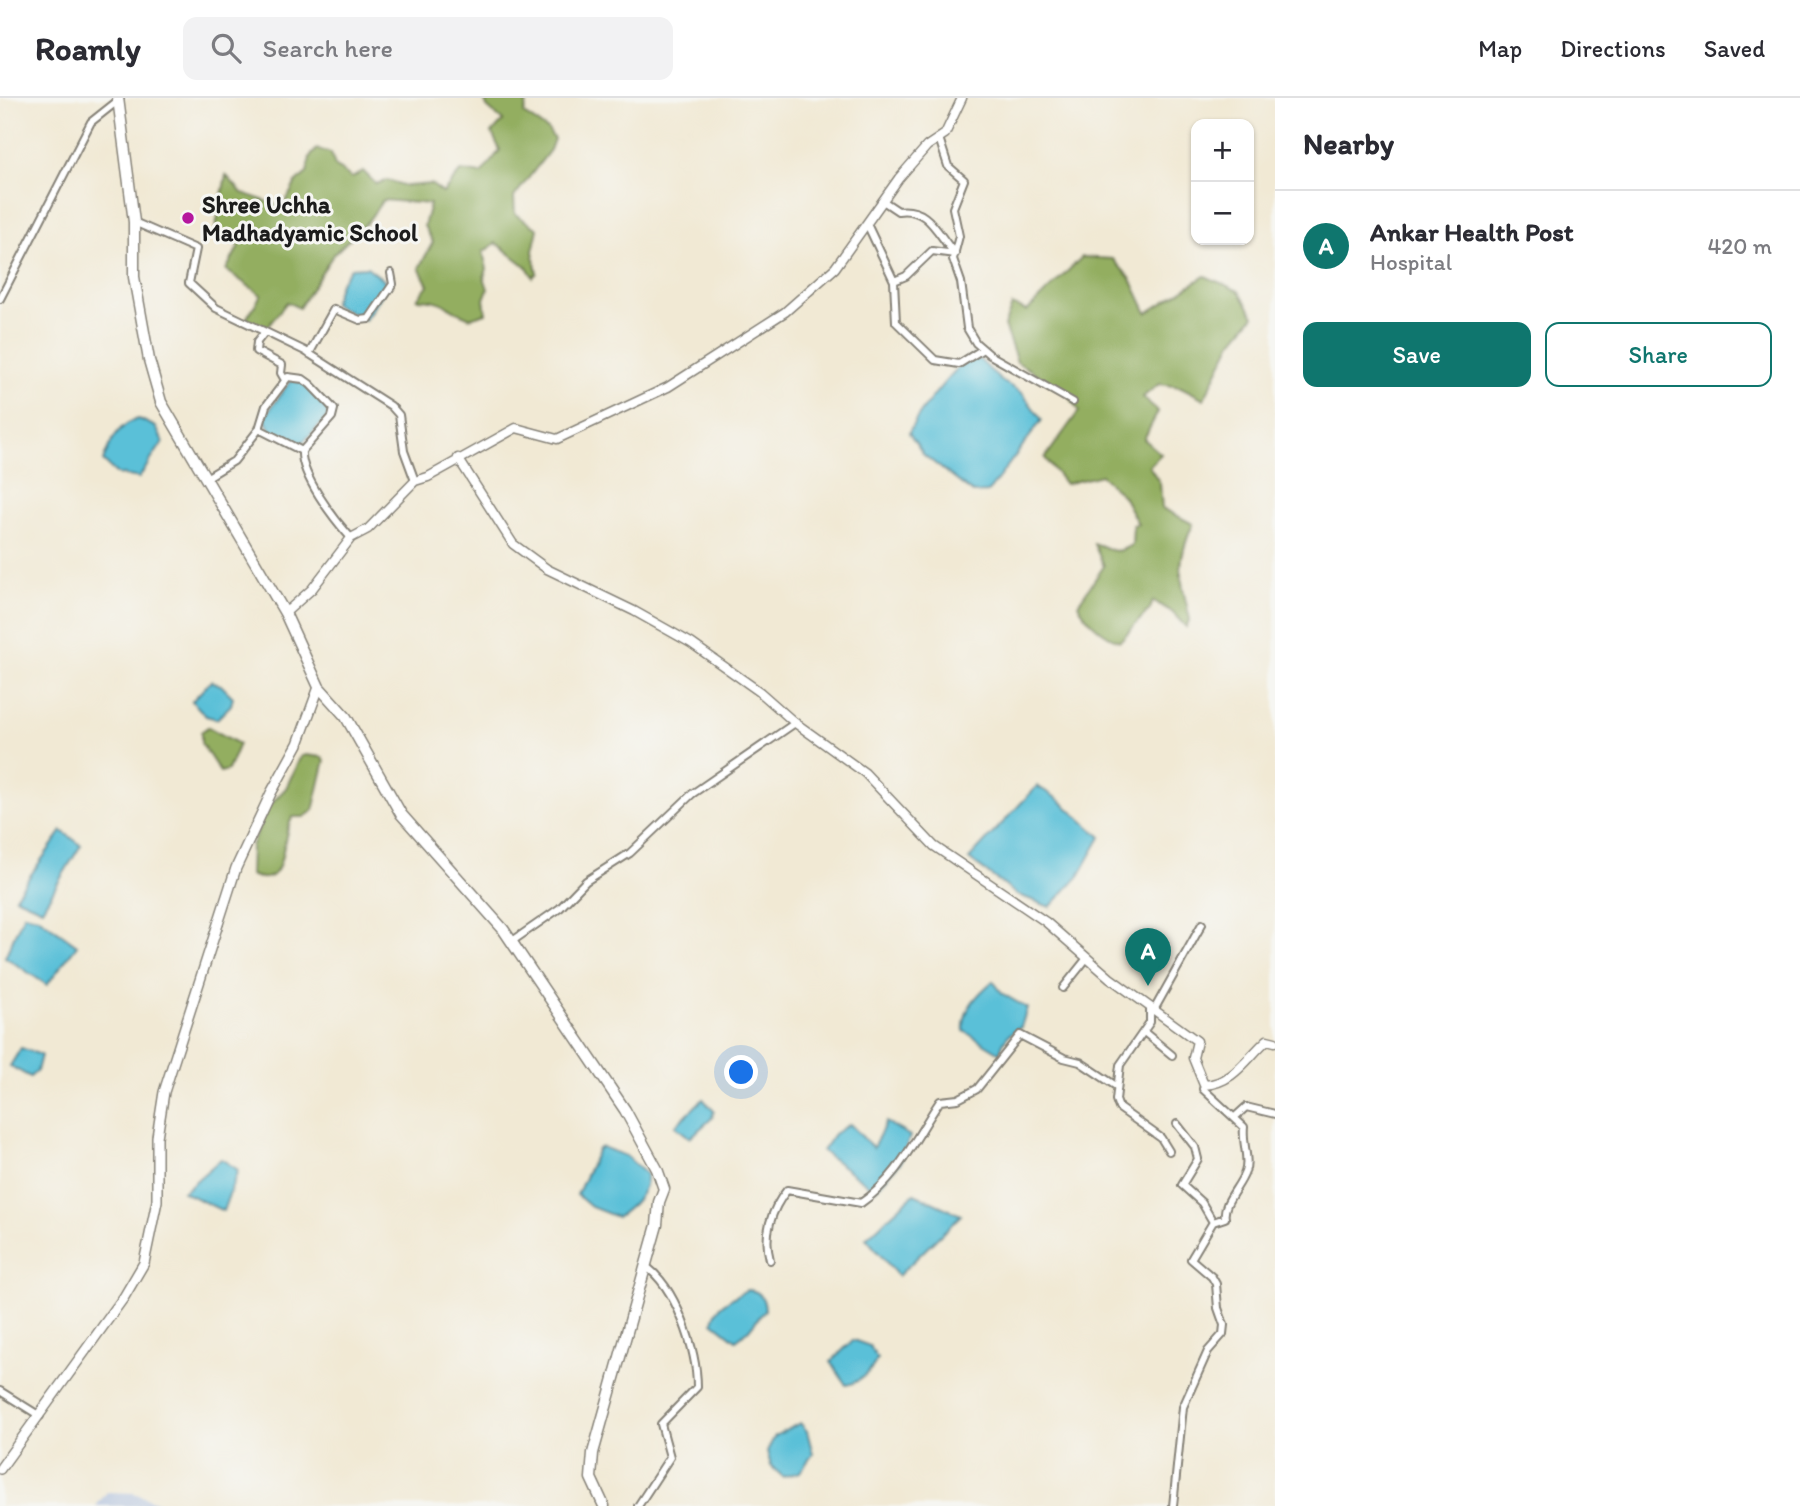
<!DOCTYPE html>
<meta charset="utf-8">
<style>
:root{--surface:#fff;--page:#f2f2f3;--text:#2b2b33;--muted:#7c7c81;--line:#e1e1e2;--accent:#0f766e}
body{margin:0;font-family:Itim,sans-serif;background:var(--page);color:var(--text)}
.controls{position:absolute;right:21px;top:21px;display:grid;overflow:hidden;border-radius:14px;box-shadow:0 2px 5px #0004}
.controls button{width:63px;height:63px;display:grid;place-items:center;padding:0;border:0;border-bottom:2px solid var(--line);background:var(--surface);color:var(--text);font:35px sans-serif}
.you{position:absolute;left:742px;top:975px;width:24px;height:24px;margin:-18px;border:5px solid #fff;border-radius:50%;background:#1a73e8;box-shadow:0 0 0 10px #1a73e833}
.badge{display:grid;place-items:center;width:46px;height:46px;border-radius:50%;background:var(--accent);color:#fff;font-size:23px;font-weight:700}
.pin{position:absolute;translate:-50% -58px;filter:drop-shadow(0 2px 4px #0008)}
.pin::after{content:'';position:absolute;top:37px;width:24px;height:21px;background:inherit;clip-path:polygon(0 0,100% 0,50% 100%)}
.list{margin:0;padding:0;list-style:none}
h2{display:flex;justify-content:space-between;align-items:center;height:91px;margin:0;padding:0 28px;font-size:30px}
h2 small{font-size:23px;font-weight:400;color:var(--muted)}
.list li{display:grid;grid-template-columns:46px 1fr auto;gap:21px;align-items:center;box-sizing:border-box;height:112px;padding:0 28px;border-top:2px solid var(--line)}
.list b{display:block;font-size:26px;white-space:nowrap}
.list p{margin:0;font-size:23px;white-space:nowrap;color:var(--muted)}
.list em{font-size:23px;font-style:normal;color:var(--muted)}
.actions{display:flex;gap:14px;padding:21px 28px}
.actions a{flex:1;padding:16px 0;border:2px solid var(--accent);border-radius:14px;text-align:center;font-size:24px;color:var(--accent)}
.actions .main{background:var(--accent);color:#fff}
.icon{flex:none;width:38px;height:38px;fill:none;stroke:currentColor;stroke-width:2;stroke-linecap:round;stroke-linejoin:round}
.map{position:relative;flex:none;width:1275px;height:1408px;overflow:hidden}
header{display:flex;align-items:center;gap:42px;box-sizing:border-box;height:98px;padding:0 35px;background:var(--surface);border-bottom:2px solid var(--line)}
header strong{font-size:33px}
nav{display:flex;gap:38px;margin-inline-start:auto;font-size:24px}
.search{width:490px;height:63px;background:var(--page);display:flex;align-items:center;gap:18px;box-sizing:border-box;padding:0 24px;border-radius:14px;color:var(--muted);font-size:26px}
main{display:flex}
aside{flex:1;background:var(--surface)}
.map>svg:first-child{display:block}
.industrial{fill:#b6c5de}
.forest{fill:#93ae60;stroke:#58653e;stroke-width:2}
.water{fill:#5ac0d8;stroke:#3b6e7a;stroke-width:2}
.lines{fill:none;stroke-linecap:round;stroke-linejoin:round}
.minor-casing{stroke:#868278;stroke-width:10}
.tertiary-casing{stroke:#868278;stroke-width:11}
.secondary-casing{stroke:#868278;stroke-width:12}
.primary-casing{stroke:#868278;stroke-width:13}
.minor{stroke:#fff;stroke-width:6}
.tertiary{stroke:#fff;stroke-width:8}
.secondary{stroke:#fff;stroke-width:9}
.primary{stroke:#fff;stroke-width:10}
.poi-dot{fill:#b5179e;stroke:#f6f6f2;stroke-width:2.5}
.labels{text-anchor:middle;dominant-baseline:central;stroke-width:6;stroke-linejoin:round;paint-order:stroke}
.poi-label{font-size:24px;font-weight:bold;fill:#1c1c1c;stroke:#f6f6f2;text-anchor:start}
</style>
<header>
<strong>Roamly</strong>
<div class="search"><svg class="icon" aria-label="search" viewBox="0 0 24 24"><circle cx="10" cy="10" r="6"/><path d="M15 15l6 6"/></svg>Search here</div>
<nav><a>Map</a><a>Directions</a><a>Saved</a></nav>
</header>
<main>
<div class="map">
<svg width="1275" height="1408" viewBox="0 0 1275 1408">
<rect width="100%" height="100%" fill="#f6f6f2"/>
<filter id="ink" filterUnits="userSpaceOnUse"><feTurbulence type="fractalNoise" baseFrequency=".0143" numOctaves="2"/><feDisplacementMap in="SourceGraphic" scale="14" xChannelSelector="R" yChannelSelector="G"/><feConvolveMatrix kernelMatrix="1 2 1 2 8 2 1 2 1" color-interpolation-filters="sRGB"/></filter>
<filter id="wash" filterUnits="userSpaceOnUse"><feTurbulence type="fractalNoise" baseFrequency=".00686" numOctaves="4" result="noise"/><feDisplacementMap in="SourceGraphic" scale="28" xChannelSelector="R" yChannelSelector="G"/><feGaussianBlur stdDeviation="1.57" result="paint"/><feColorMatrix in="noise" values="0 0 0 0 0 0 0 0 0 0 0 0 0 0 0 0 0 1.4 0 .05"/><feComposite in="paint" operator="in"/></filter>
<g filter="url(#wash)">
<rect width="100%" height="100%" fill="#f1e9d4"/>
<path class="industrial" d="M 107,1394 L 134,1395 L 165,1408 L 96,1408 Z"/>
<path class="forest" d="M 484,0 L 528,0 L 524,16 L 548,32 L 554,41 L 550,52 L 514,99 L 515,116 L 538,131 L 533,153 L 537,175 L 533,179 L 527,169 L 496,145 L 483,154 L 487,171 L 484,179 L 488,191 L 484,201 L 486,215 L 470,220 C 447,211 446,201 417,201 L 428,187 L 419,170 L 433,144 L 424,128 L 430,106 L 383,102 L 368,123 L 333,157 L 299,210 L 287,204 L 265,232 L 246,221 L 261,197 L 226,172 L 239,148 L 215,133 L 226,77 L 242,95 L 283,109 L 296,84 L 307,75 L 310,59 L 317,51 L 331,55 L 335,68 L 352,80 L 363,73 L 376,86 L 387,82 L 406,88 L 431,86 L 443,95 L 461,73 L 481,76 L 500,52 L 492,35 L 503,23 L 487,9 Z
M 1082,159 L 1113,161 L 1131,181 L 1147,215 L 1205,178 L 1239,193 L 1254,218 L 1232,244 L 1204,301 L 1181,289 L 1159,286 L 1143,299 L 1158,314 L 1144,341 L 1161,356 L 1149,368 L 1160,385 L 1162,410 L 1193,426 C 1175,467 1180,479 1190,521 L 1186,529 L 1172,514 L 1153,503 L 1150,511 L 1120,543 C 1104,539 1085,521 1078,506 L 1104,468 L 1094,446 C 1112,447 1108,460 1132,447 L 1133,427 L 1138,426 L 1123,398 L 1101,377 L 1065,386 L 1045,360 L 1079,313 L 1065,293 L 1017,264 L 1004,228 L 1012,207 L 1027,213 Z
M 208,629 L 239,646 L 228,672 L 220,674 L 201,645 L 201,634 Z
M 306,657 L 321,659 L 325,662 L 313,713 L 304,719 L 293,719 C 278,739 291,794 250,777 L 251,748 L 267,710 L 286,690 L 301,658 Z"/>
<path class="water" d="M 367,169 L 389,186 L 365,222 L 333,206 L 340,185 L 351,170 Z
M 975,257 L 1000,282 L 1022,295 L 1042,322 L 988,394 L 973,395 L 924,357 L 909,335 C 916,317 958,264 975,257 Z
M 291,282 L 302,285 L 328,308 L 327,320 L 298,349 L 270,331 L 264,320 Z
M 139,321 L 156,329 L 163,344 L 139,380 L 117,376 L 103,363 C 109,346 119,324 139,321 Z
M 211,583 L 221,587 L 233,599 L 231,607 L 217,621 L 206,618 L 192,603 Z
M 1037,688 L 1058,701 L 1101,739 L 1079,778 L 1050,809 L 1016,796 L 969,761 Z
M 62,733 L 81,747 L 42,811 L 15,799 Z
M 24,816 L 38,819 L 77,847 L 47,887 L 5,859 Z
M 993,883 L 1003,896 L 1027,910 L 1021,929 C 1008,936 1003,941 1000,955 L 964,933 C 962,911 978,896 993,883 Z
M 21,950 L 41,957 L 37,973 L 30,979 L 10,968 Z
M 703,1001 L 714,1013 L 712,1020 L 690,1040 L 675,1028 Z
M 886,1024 L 910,1038 L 901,1064 L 875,1092 L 822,1053 L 834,1036 L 850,1026 L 873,1050 Z
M 602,1049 L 626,1058 L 646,1076 C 648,1095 631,1109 617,1119 L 591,1109 L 577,1097 L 598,1051 Z
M 221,1061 L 238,1072 L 223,1113 L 183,1094 Z
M 914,1096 L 961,1117 L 898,1178 L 866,1140 Z
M 746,1192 C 760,1192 764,1199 765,1212 L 748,1233 L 736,1242 L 713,1224 C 716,1205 733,1201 746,1192 Z
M 853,1242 L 870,1248 L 877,1261 C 872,1273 859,1285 846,1287 L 831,1264 Z
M 800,1325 L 807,1333 L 813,1356 L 800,1374 L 783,1379 L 771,1368 L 767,1353 L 775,1338 Z"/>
</g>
<g filter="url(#ink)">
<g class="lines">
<defs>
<path id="minor" d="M 939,40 L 948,68 L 964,82 L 953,110 L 959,138 L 953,161 L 961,184 L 967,230 L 976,245 L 990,257 L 1073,304
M 883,103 L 898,113 C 929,109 936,134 955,156
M 134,124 L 196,151 L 189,185 L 216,210 L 305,253 L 391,308 L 399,317 L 404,353 L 415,383
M 867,126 L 894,183 L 906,178 L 932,153 L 955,156
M 894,183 L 896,224 L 935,262 L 959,266 L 983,251
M 0,201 L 91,24 L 120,1
M 264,235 L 257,244 L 256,253 L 282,267 L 281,275 L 285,282
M 309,256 L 334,211 L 360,222 L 369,221 L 393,186 L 391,175
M 259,331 L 266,308 L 288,279 L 303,281 L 310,286 L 334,311 L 332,319 L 302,353
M 206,380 L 234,363 L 259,331 L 302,353 C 300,377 334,421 351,440
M 511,844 L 560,810 L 586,783 L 630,755 L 692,696 L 795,625
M 1063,890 L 1087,860
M 1150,910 L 1150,924 L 1120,967 L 1116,1002 L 1119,1010 L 1161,1040 L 1169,1053
M 1154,912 L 1202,826
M 1144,934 L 1172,957
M 1203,991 L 1244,1029 C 1242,1046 1250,1061 1245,1074 C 1240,1089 1222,1105 1225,1120 L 1213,1124
M 1235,1019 L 1246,1009 L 1275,1016
M 770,1162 C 763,1137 771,1112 787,1092 L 861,1105 C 899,1079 915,1040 940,1003 L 958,1001 L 977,991 L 1020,937 L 1064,960 L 1080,964 L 1116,988
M 0,1293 L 40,1318
M 638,1408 L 670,1359 L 661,1326 L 697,1289 C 697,1253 676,1188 645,1168
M 1173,1408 L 1183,1309 L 1208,1253 L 1223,1236 L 1224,1227 L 1218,1210 L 1216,1186 L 1212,1179 L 1191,1161 L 1213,1124 L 1202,1105 L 1182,1087 L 1198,1061 L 1195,1049 L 1177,1026"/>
<path id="tertiary" d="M 458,360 L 513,446 L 547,471 L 634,513 L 691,545 L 760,594 L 794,624 L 865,675 L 934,748 L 1046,824 L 1110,880 L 1197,943 L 1193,960 L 1204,987 C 1234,985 1246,961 1267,942 L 1275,944
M 285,515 L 312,491 L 351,440 L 368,431 L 415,383 L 428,379 L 516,330 L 557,341 L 668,289 L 785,214 L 835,170 L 899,80 L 927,48 L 945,36 L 962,0"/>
<path id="secondary" d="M 0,1371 L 124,1199 L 144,1165 L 157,1103 L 157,1039 L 164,994 L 236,770 L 271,695 L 298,646 L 319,589"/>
<path id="primary" d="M 118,0 L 134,124 L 134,179 L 149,262 L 161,304 L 285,515 L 319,589 L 346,619 L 401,716 L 503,831 L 625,1012 L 657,1071 L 664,1091 L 659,1104 L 657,1127 L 593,1355 L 591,1380 L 604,1408"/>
</defs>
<use href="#minor" class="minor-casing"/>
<use href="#tertiary" class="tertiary-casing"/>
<use href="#secondary" class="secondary-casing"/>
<use href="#primary" class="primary-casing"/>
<use href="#minor" class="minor"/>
<use href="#tertiary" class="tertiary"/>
<use href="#secondary" class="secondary"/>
<use href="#primary" class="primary"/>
</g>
</g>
<circle class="poi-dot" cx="188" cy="120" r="7"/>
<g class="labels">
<g class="poi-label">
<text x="202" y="106">Shree Uchha<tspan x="202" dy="28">Madhadyamic School</tspan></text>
</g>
</g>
</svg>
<div class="controls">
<button>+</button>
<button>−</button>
</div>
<div class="you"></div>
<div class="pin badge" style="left:1148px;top:888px">A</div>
</div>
<aside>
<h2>Nearby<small></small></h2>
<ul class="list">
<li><span class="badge">A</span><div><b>Ankar Health Post</b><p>Hospital</p></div><em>420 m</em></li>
</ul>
<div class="actions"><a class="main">Save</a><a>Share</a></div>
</aside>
</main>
